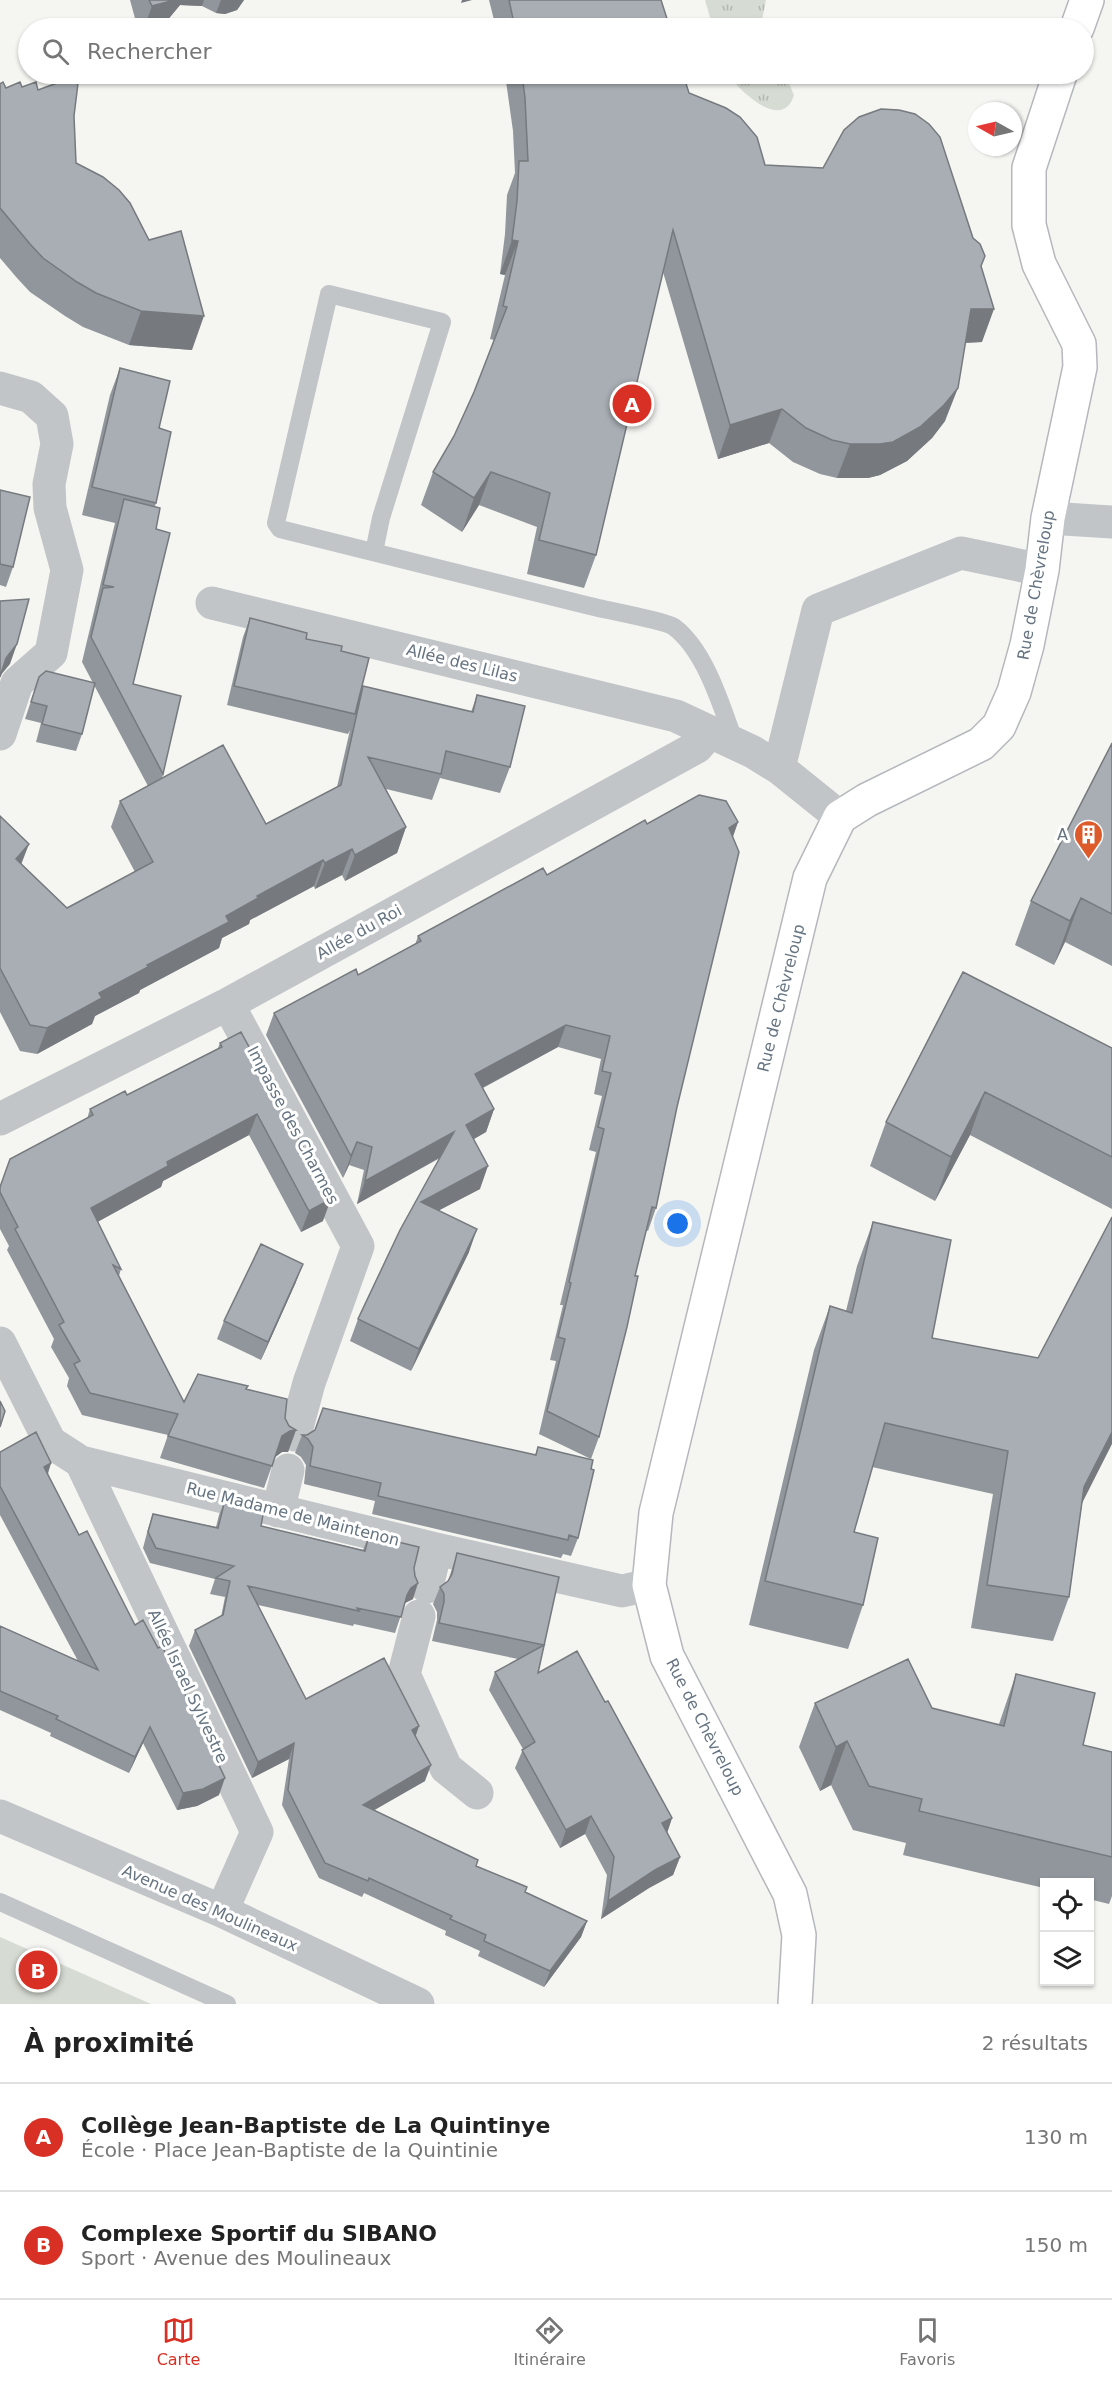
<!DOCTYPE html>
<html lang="fr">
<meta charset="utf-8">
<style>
:root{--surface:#fff;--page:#f2f2f2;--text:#222;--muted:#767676;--line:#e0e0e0;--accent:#d93025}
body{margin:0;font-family:"DejaVu Sans",sans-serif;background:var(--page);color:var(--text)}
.controls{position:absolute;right:18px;bottom:18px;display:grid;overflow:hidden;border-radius:0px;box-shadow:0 2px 4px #0004}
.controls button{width:54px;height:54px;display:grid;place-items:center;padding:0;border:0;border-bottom:2px solid var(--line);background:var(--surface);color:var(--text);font:30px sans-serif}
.compass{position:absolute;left:968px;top:102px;width:54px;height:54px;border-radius:50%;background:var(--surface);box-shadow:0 2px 4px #0004;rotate:278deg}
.you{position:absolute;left:678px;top:1224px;width:21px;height:21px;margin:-15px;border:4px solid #fff;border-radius:50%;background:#1a73e8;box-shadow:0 0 0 9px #1a73e833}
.badge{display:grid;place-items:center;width:39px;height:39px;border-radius:50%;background:var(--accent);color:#fff;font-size:20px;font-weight:700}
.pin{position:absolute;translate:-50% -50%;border:3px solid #fff;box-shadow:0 2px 6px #0006}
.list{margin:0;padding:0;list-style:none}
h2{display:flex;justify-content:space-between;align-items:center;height:78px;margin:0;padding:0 24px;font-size:26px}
h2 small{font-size:20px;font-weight:400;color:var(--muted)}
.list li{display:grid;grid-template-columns:39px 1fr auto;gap:18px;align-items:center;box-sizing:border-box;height:108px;padding:0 24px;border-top:2px solid var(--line)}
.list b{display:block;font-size:22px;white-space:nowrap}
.list p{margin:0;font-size:20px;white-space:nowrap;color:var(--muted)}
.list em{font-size:20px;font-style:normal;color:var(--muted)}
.icon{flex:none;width:33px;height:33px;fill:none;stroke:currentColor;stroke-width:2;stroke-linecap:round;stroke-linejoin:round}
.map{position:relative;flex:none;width:1112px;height:2004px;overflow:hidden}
.search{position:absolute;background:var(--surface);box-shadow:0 2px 4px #0004;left:18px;right:18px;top:18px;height:66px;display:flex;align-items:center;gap:15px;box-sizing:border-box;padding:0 21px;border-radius:33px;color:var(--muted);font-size:22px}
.sheet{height:294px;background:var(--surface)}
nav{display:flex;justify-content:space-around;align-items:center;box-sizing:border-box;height:84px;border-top:2px solid var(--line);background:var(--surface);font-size:16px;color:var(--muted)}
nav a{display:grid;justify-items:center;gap:3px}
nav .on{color:var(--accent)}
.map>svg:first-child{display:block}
.grass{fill:url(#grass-tufts)}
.pitch{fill:#d6dcd3}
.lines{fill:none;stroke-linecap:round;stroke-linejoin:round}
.secondary-casing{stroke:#b4b8bc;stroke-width:36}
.lane{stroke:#c1c5c8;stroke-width:18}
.street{stroke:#c1c5c8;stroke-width:33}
.secondary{stroke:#fff;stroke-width:33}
.wall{fill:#90969b}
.shaded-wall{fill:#767a7e}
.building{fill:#a8aeb4;stroke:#767a7e;stroke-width:1.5}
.labels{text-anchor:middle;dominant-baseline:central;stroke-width:6;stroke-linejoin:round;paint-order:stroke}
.street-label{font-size:16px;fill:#667482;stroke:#fff}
.poi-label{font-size:16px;fill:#667482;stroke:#fff;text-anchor:end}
</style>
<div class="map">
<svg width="1112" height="2004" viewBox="0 0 1112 2004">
<defs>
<pattern id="grass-tufts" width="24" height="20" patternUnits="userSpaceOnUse" patternTransform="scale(1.5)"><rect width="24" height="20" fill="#d6dcd3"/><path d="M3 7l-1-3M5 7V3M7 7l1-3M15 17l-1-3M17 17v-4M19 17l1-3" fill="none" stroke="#b1b7b1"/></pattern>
</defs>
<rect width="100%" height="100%" fill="#f5f6f2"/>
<path class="grass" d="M 705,0 L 766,0 L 762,20 L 763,28 L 713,28 Z
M 728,74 L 785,74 L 794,95 C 783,132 740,92 728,74 Z"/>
<path class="pitch" d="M 0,1937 L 151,2004 L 0,2004 Z"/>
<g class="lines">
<defs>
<path id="secondary" d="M 1077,28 L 1087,0
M 795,2004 L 799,1935 L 790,1894 L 667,1656 L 649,1585 L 656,1513 L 810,878 L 840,817 L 867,800 L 981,744 L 999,726 L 1014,692 L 1027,645 L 1042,570 L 1048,518 L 1080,367 L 1079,344 L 1039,264 L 1029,225 L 1029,168 L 1060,74"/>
</defs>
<use href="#secondary" class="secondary-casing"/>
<path class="lane" d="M 374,552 L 381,518 L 442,322 L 329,294 L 276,523 L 280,529 C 384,555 487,581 590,606 C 605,610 666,621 674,627 C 706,651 722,708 735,743
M 0,1902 L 227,2004"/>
<path class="street" d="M 0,388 L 31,397 L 52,416 L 57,444 L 49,484 L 50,508 L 67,570 L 51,653 L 17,683 L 0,734
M 1048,518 L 1112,522
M 212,603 L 676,716 L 753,752 L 779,768 L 840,817
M 779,768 L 818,610 L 961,553 L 1042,570
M 228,1004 L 358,1246 L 309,1383 L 295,1435
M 0,1119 L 228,1004 L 697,747 L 710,732
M 0,1343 L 50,1442 L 81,1462 L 436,1549 L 622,1591 L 649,1585
M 81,1462 L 257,1832 L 222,1911
M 278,1511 L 288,1470
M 427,1587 L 436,1549
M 419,1616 L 404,1674 L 446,1768 L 477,1793
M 0,1816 L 222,1911 L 418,2004"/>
<use href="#secondary" class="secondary"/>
</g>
<path class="wall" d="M 130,0 L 244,0 L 237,10 L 225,14 L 216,13 L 202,6 L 180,5 L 161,28 L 139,28 L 136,22 Z
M 489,0 L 661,0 L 670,28 L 496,28 Z
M 505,74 L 683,74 L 689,93 L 765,165 L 981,266 L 982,342 L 965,343 L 945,421 L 932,438 L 907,461 L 880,475 L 868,478 L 837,478 L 820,474 L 793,462 L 769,443 L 718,459 L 663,272 L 596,555 L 584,588 L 527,574 L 537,527 L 479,505 L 462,532 L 421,505 L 433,472 L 454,436 L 474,392 L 494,340 L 490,339 L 505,275 L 500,274 L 505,234 L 507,195 L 515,173 L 513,131 Z
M 0,84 L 6,88 L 22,87 L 38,90 L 74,116 L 76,163 L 192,350 L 129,345 L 83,327 L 65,316 L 30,292 L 17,278 L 0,258 Z
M 120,368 L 159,428 L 156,503 L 155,506 L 156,529 L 133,684 L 163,774 L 162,779 L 266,824 L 337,787 L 350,730 L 348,734 L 227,705 L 243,637 L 250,618 L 306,639 L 341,651 L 360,694 L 363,686 L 471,712 L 477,695 L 510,767 L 500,793 L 440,778 L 432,800 L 386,789 L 406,827 L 397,853 L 345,881 L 342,875 L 315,889 L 314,886 L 250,920 L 249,924 L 222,938 L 219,948 L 140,990 L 139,993 L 95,1016 L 92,1024 L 37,1054 L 20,1051 L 0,1012 L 0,816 L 21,864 L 67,908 L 135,872 L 111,827 L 120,801 L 148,786 L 94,685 L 82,734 L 76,751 L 36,742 L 41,723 L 25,719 L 39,677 L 93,683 L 82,662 L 115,523 L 82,515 L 110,395 Z
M 0,490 L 13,567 L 6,587 L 0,585 Z
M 1112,743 L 1112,966 L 1065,942 L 1054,965 L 1015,945 L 1031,901 Z
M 738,822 L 733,837 L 656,1208 L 648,1231 L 646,1230 L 635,1276 L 599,1437 L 591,1459 L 539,1434 L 556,1361 L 550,1360 L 563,1305 L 560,1305 L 596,1152 L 589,1150 L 602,1096 L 594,1094 L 601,1059 L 558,1047 L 483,1088 L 494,1109 L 486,1132 L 474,1139 L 480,1189 L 439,1210 L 469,1252 L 411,1371 L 350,1341 L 358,1319 L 440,1158 L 357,1204 L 364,1170 L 349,1165 L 343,1178 L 266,1035 L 274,1013 L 358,975 L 415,945 L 418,936 L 547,875 L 647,824 Z
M 220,1043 L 323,1221 L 301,1232 L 249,1135 L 163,1181 L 161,1187 L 97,1222 L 121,1269 L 119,1276 L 184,1402 L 246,1389 L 285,1418 L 289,1426 L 296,1430 L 288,1452 L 282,1452 L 275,1457 L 264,1488 L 160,1458 L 168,1435 L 82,1415 L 67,1386 L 69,1378 L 51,1347 L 54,1339 L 7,1250 L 9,1246 L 0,1229 L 0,1186 L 87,1119 L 90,1109 L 127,1095 L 218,1048 Z
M 1112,1048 L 1112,1209 L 970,1135 L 935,1201 L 870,1166 L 886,1122 Z
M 873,1222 L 932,1338 L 1038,1358 L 1082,1504 L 1069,1597 L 1053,1641 L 971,1628 L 993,1494 L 872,1467 L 854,1532 L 863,1605 L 848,1649 L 749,1625 L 814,1350 L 830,1306 L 846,1311 L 857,1266 Z
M 296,1282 L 261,1360 L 217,1339 L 224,1321 Z
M 302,1435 L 535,1455 L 538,1447 L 578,1538 L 571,1556 L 563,1554 L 561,1558 L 372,1514 L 375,1501 L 304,1484 L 306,1465 L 301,1457 L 295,1453 Z
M 0,1452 L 51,1463 L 48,1474 L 79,1535 L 219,1795 L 197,1806 L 177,1810 L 143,1743 L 129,1773 L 50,1736 L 51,1733 L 0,1710 L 0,1626 L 78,1661 L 0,1515 Z
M 225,1500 L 261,1526 L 363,1550 L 369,1535 L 414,1568 L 413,1599 L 405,1603 L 395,1633 L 354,1624 L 353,1626 L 258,1605 L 306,1699 L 416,1736 L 425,1781 L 374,1810 L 525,1892 L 587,1921 L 581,1937 L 544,1987 L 478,1956 L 480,1951 L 445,1935 L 446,1931 L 364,1893 L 362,1897 L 319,1878 L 282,1805 L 289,1759 L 252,1778 L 189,1646 L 195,1630 L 221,1617 L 225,1597 L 210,1594 L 215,1579 L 150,1563 L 143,1548 L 148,1529 L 153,1514 L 216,1527 L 219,1515 Z
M 457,1553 L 559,1577 L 538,1673 L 605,1702 L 672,1818 L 667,1833 L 680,1857 L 673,1875 L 649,1888 L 601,1919 L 607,1875 L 585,1834 L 560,1848 L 515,1768 L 523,1749 L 489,1690 L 495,1672 L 518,1659 L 432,1641 L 437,1620 L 437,1612 L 433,1604 L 440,1587 L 448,1581 Z
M 1016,1674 L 1083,1745 L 1112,1752 L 1112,1896 L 1109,1904 L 1089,1899 L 1089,1882 L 1044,1882 L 1044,1888 L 903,1855 L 906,1843 L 853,1830 L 831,1785 L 820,1791 L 799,1747 L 815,1703 L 999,1724 Z"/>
<path class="shaded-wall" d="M 172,0 L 204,0 L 202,6 L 180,5 L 161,28 L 144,28 L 152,6 Z
M 221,0 L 244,0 L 237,10 L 225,14 L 216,13 Z
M 462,0 L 472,0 L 461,3 Z
M 512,240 L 518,241 L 505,275 L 500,274 Z
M 971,309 L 994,309 L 982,342 L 959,343 Z
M 141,311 L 204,316 L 192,350 L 129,345 Z
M 958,388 L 945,421 L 932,438 L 907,461 L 880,475 L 868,478 L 837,478 L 850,444 Z
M 782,409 L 769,443 L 718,459 L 730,425 Z
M 491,472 L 479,505 L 462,532 L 474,498 Z
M 17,644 L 10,664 L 0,676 L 6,658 Z
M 738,822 L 730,844 L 729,828 Z
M 406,827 L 397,853 L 345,881 L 355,855 Z
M 29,844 L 19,870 L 16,859 Z
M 352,849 L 342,875 L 315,889 L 325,863 Z
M 323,860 L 314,886 L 250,920 L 249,924 L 222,938 L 219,948 L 140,990 L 139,993 L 95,1016 L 92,1024 L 37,1054 L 47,1028 L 99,993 L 147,965 L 257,896 Z
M 1081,898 L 1065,942 L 1054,965 L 1070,921 Z
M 566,1025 L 558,1047 L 467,1096 L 475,1074 Z
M 985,1092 L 970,1135 L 935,1201 L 951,1157 Z
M 494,1109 L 486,1132 L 458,1148 L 466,1125 Z
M 257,1114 L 249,1135 L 163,1181 L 161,1187 L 83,1230 L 91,1208 L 167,1162 Z
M 454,1132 L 446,1154 L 357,1204 L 365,1181 Z
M 357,1142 L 349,1165 L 343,1178 L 351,1156 Z
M 488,1166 L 480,1189 L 413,1224 L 421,1202 Z
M 331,1199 L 323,1221 L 301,1232 L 309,1211 Z
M 477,1229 L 469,1252 L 411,1371 L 419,1349 Z
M 303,1264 L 296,1282 L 261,1360 L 268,1342 Z
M 296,1430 L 288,1452 L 282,1452 L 274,1458 L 282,1436 L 290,1431 Z
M 1112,1432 L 1112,1444 L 1068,1531 L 1084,1487 Z
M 51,1463 L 45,1480 L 44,1467 Z
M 418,1583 L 413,1599 L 405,1603 L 401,1611 L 407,1595 L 411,1588 Z
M 419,1726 L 414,1741 L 412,1730 Z
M 150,1727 L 143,1743 L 129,1773 L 135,1757 Z
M 847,1741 L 831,1785 L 820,1791 L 836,1747 Z
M 294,1743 L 289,1759 L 252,1778 L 258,1762 Z
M 431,1765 L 425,1781 L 357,1820 L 363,1805 Z
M 225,1778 L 219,1795 L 197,1806 L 177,1810 L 183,1793 Z
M 591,1816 L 585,1834 L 560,1848 L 566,1830 Z
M 672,1818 L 666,1836 L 662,1823 Z
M 680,1857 L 673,1875 L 649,1888 L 601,1919 L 608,1901 L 655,1870 Z
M 587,1921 L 581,1937 L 544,1987 L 550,1971 Z"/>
<path class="building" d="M 149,0 L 172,0 L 171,1 L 152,6 Z
M 509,0 L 661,0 L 670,28 L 515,28 Z
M 522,74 L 683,74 L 689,93 L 726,108 L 740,117 L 757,137 L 765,165 L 823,168 L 844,130 L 859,117 L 881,109 L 899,110 L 915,114 L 929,124 L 940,137 L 973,238 L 980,244 L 985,256 L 981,266 L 994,309 L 971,309 L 958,388 L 944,405 L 920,427 L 893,442 L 880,444 L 850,444 L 832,440 L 806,428 L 782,409 L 730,425 L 673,230 L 596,555 L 539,540 L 550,493 L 491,472 L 474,498 L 433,472 L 454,436 L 474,392 L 507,307 L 503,306 L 518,241 L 512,240 L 517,201 L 519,161 L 528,161 L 525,98 Z
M 79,75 L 74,116 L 76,163 L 103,177 L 119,190 L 130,203 L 149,240 L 181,231 L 204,316 L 141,311 L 96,293 L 77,282 L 43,258 L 30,244 L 0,208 L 0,84 L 3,82 L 6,88 L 20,82 L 22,87 L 36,82 L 38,90 Z
M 120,368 L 170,381 L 159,428 L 171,432 L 156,503 L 92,487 Z
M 0,490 L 30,497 L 13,567 L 0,564 Z
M 124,499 L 160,508 L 156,529 L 170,533 L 133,684 L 181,696 L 163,774 L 91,637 L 103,588 L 114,587 L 103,585 Z
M 29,599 L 17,644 L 6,658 L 0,677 L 0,601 Z
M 250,618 L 307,633 L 306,639 L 342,646 L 341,651 L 369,658 L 355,714 L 234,686 Z
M 46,671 L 95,683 L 82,734 L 42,724 L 47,706 L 31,702 L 39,677 Z
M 363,686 L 473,712 L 477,695 L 525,706 L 510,767 L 446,751 L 441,774 L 368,757 L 406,827 L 355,855 L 352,849 L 325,863 L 323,860 L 257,896 L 258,898 L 226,916 L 229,922 L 147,965 L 148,967 L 99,993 L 102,998 L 47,1028 L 30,1025 L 0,968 L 0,816 L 29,844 L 16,859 L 67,908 L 153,862 L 120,801 L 223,745 L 266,824 L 341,785 Z
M 1112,743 L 1112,914 L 1081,898 L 1070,921 L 1031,901 Z
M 699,795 L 726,801 L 738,822 L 729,828 L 739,852 L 677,1107 L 656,1208 L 652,1207 L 635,1276 L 638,1276 L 627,1327 L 599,1437 L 547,1411 L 565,1339 L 558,1337 L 571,1283 L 569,1282 L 604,1129 L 598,1127 L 611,1073 L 602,1071 L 610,1036 L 566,1025 L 475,1074 L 494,1109 L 466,1125 L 488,1166 L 421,1202 L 477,1229 L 419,1349 L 358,1319 L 400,1230 L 454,1132 L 365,1181 L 372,1147 L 357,1142 L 351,1156 L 274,1013 L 356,969 L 358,975 L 421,941 L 418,936 L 543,868 L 547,875 L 645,820 L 647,824 Z
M 963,972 L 1112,1048 L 1112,1157 L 985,1092 L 951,1157 L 886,1122 Z
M 241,1032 L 331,1199 L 309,1211 L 257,1114 L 167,1162 L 168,1166 L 91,1208 L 121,1269 L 113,1265 L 184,1402 L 198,1374 L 248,1386 L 246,1389 L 287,1399 L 285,1418 L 289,1426 L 296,1430 L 290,1431 L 282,1436 L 272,1466 L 168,1436 L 178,1414 L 90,1393 L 74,1364 L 80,1361 L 59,1325 L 64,1322 L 15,1229 L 18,1227 L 0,1192 L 0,1187 L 10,1159 L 93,1115 L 90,1109 L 125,1091 L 127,1095 L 222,1047 L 220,1043 Z
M 1112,1217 L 1112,1432 L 1084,1487 L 1069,1597 L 987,1585 L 1008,1451 L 885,1423 L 854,1532 L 878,1538 L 863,1605 L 765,1581 L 830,1306 L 852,1313 L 873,1222 L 951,1240 L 932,1338 L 1038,1358 Z
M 261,1244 L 303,1264 L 268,1342 L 224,1321 Z
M 0,1401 L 5,1411 L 0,1427 Z
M 323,1408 L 536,1455 L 538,1447 L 593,1460 L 591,1469 L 594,1470 L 578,1538 L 569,1535 L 568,1540 L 378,1496 L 381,1483 L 310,1466 L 313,1447 L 308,1439 L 302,1435 L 307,1435 L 315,1430 Z
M 36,1432 L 51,1463 L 44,1467 L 79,1535 L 87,1531 L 135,1625 L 143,1620 L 158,1648 L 162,1646 L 225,1778 L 203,1789 L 183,1793 L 150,1727 L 135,1757 L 56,1719 L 58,1716 L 0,1691 L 0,1626 L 98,1670 L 0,1486 L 0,1452 Z
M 225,1500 L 264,1509 L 261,1526 L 365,1551 L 369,1535 L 419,1547 L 414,1568 L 415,1576 L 418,1583 L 411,1588 L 407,1595 L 401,1617 L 357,1608 L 359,1611 L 248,1586 L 306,1699 L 384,1658 L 419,1726 L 412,1730 L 431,1765 L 363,1805 L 478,1860 L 476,1866 L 527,1887 L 525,1892 L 587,1921 L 550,1971 L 484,1941 L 486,1935 L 450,1919 L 452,1916 L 369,1878 L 368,1881 L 325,1863 L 288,1790 L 294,1743 L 258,1762 L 195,1630 L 223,1615 L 230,1581 L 216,1578 L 234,1566 L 156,1548 L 148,1532 L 153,1514 L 218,1528 Z
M 457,1553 L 559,1577 L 538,1673 L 577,1651 L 605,1702 L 608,1701 L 672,1818 L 662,1823 L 680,1857 L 655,1870 L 608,1901 L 614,1857 L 591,1816 L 566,1830 L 522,1750 L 535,1742 L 495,1672 L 544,1645 L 439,1623 L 444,1602 L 444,1594 L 440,1587 L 448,1581 L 452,1574 Z
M 908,1659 L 932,1708 L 1004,1726 L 1016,1674 L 1095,1693 L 1083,1745 L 1112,1752 L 1112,1857 L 919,1811 L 922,1799 L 869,1786 L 847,1741 L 836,1747 L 815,1703 Z"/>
<defs>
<symbol id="building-pin" viewBox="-11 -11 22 30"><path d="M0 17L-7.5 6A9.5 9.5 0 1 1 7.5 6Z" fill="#dd5b2b" stroke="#fff"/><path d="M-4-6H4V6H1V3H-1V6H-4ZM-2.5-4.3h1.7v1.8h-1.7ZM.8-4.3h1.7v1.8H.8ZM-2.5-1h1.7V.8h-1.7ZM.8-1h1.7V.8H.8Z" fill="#fff"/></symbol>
</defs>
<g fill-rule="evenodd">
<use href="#building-pin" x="1072" y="818" width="33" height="45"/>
</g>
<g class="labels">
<g class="street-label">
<text transform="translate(1036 585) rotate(-80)">Rue de Chèvreloup</text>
<text transform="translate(462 663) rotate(14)">Allée des Lilas</text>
<text transform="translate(359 932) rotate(-29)">Allée du Roi</text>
<text transform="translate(781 998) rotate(-76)">Rue de Chèvreloup</text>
<text transform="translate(293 1125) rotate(62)">Impasse des Charmes</text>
<text transform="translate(293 1514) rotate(14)">Rue Madame de Maintenon</text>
<text transform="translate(188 1686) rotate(65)">Allée Israel Sylvestre</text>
<text transform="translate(705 1727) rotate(63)">Rue de Chèvreloup</text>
<text transform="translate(210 1908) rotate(24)">Avenue des Moulineaux</text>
</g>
<g class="poi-label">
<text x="1068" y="834">A</text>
</g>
</g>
</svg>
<div class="controls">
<button><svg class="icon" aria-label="locate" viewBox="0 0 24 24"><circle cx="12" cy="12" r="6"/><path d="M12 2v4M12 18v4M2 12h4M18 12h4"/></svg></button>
<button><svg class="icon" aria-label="layers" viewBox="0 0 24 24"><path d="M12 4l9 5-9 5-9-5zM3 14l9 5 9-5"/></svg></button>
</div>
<svg class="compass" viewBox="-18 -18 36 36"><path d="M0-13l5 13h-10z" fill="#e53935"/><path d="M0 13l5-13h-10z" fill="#767676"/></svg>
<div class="you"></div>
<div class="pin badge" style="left:632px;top:404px">A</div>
<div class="pin badge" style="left:38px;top:1970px">B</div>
<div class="search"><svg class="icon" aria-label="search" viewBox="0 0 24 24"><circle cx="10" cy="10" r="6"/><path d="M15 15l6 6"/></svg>Rechercher</div>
</div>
<section class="sheet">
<h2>À proximité<small>2 résultats</small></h2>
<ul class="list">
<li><span class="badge">A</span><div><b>Collège Jean-Baptiste de La Quintinye</b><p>École · Place Jean-Baptiste de la Quintinie</p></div><em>130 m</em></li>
<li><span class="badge">B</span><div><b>Complexe Sportif du SIBANO</b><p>Sport · Avenue des Moulineaux</p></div><em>150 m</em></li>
</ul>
</section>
<nav>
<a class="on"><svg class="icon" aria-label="map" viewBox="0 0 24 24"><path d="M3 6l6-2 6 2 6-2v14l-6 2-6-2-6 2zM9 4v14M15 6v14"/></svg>Carte</a>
<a><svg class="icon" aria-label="directions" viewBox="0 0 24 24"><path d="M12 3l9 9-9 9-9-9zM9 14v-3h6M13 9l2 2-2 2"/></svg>Itinéraire</a>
<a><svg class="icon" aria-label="saved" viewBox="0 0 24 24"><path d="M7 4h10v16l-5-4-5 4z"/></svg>Favoris</a>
</nav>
